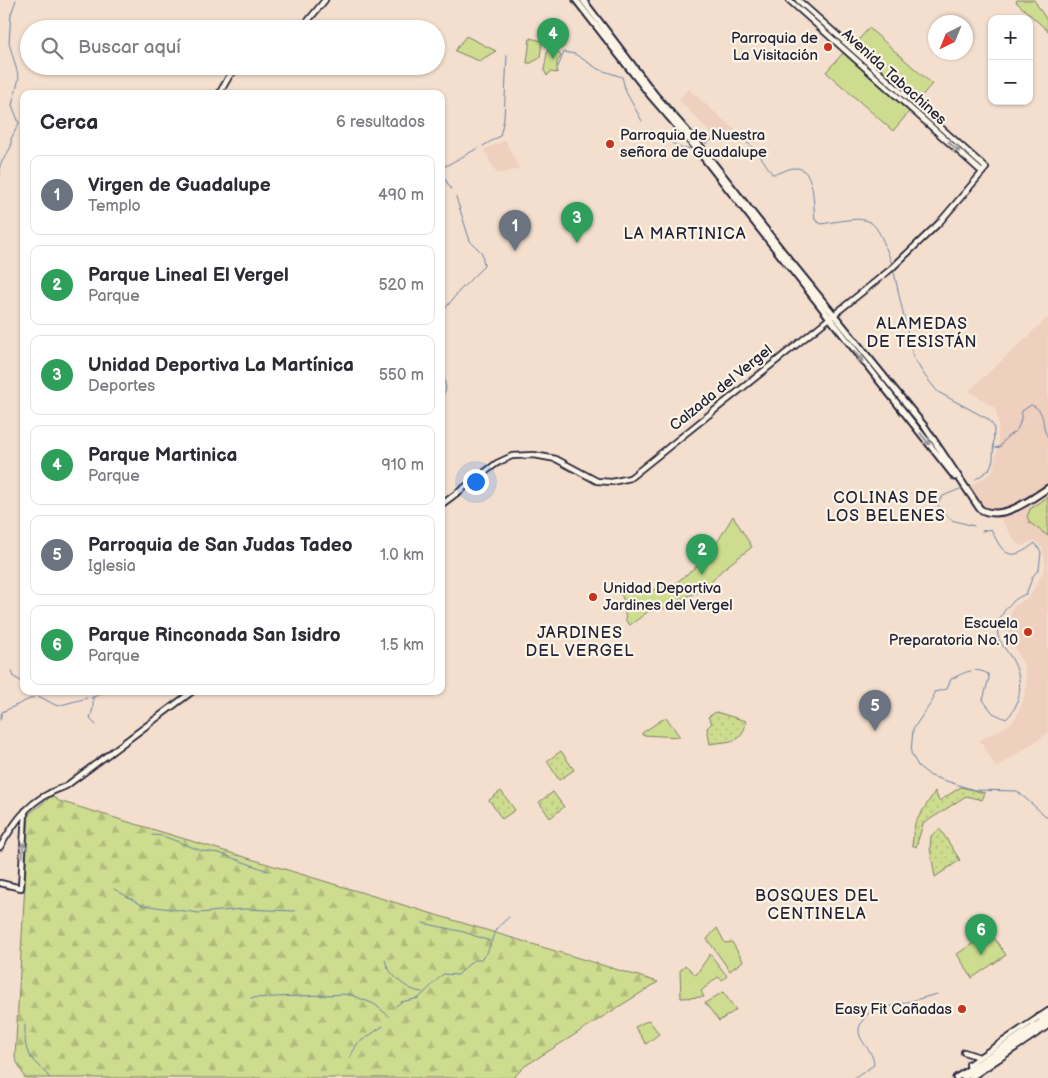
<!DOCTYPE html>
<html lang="es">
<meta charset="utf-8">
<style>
:root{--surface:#fff;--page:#f7f7f7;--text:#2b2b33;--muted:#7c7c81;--line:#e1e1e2;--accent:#c8321e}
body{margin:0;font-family:"Balsamiq Sans",sans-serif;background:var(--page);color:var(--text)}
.controls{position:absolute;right:15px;top:15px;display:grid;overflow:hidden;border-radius:10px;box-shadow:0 1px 4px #0004}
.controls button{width:45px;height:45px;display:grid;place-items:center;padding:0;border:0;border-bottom:1px solid var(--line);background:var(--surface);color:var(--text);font:25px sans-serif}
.compass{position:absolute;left:928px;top:15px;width:45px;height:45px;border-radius:50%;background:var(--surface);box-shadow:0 1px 4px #0004;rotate:223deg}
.you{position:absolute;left:475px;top:481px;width:18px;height:18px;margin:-12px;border:4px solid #fff;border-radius:50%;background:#1a73e8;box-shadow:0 0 0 8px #1a73e833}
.badge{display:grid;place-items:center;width:32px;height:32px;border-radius:50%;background:var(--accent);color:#fff;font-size:16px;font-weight:700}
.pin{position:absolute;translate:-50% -41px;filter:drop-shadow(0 1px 2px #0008)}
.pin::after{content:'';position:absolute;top:26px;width:18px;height:15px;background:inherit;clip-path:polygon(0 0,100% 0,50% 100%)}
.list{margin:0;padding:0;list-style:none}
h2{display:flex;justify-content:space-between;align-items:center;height:65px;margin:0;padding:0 20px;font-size:21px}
h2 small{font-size:16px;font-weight:400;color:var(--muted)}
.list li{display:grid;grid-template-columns:32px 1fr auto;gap:15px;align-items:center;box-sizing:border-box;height:80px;margin:0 10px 10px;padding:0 10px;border:1px solid var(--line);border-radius:10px}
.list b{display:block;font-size:19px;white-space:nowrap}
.list p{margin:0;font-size:16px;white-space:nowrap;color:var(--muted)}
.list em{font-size:16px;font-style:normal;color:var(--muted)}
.icon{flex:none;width:28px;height:28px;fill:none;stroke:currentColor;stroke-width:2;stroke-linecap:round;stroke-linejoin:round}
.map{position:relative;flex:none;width:1048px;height:1078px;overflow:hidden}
.search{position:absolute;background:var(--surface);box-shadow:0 1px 4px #0004;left:20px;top:20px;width:425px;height:55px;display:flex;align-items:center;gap:12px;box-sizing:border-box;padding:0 18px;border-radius:28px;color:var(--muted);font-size:19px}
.panel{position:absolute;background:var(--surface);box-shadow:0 1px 4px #0004;left:20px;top:90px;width:425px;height:605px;border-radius:10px}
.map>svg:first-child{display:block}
.built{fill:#efcfbe}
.grass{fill:url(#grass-dots);stroke:#787f65}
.forest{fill:url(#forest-firs);stroke:#787f65}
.green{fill:#cedc8f;stroke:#787f65}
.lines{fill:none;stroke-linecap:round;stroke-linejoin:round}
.stream{stroke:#6580a5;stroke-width:1}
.tertiary-casing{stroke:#22223b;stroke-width:8}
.secondary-casing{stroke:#22223b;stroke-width:9}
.tertiary{stroke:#fcf5e5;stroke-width:4.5}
.secondary{stroke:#fcf5e5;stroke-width:5}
.oneway{stroke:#9a9698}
.poi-dot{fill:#c8321e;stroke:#fcf5e5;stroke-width:2}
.labels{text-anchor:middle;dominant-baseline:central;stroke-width:4.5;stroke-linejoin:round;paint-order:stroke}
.poi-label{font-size:15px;fill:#22223b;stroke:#fcf5e5;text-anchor:end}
.street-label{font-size:15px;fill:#22223b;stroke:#fcf5e5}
.neighbourhood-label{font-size:16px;letter-spacing:1px;fill:#22223b;stroke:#fcf5e5}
</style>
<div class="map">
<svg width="1048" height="1078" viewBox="0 0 1048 1078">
<defs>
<pattern id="grass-dots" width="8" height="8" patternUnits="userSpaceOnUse" patternTransform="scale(1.25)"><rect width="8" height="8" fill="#cedc8f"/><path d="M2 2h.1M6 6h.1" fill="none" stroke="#b1bc7c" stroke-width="1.8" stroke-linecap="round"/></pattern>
<pattern id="forest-firs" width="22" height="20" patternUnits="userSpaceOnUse" patternTransform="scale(1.25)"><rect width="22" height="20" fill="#cedc8f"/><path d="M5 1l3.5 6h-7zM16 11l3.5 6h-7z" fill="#b1bc7c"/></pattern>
</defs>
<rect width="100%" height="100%" fill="#f4dfce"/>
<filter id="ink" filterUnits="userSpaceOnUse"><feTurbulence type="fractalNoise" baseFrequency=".02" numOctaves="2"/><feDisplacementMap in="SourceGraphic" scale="10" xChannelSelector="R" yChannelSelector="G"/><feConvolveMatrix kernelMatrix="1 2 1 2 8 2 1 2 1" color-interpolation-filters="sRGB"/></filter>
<g filter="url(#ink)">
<path class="built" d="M 688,89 L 736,131 L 733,135 L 715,137 L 679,100 Z
M 505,140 L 519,169 L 497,174 L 484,150 Z
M 1048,318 L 1048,487 L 1022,504 L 1005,510 L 987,512 L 967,488 L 992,473 L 998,449 L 998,420 L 995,408 L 969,391 L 1025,339 L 1029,339 L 1031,333 Z
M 1048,493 L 1048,733 L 996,768 L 980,740 L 1009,725 L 1015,719 L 1021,707 L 1027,684 L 1024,666 L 1006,627 L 1013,607 L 1030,596 L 1046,566 L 1043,549 L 1035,540 L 1022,546 L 1017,544 L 999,516 L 1017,514 Z"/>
<path class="grass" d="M 716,712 L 746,721 C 743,745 731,740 710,744 L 707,728 L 712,723 L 708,717 Z
M 561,751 L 574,770 L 559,780 L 547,761 Z
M 961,787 L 985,793 L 982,800 L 966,796 L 923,824 L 916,847 L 912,845 L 915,823 L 935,791 L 939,801 Z
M 501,791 L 515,810 L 502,819 L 489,800 Z
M 553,792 L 564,807 L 550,818 L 539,802 Z
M 940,829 L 960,860 L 935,877 L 930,848 L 931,836 Z"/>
<path class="forest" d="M 52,796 L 59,801 L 658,982 L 525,1066 L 513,1078 L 25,1078 L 15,1058 L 29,814 Z"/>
<path class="green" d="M 1017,0 L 1034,0 L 1048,22 L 1048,31 L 1016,2 Z
M 869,28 L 932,84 L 917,101 L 854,45 Z
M 466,36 L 496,51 L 479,61 L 455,51 Z
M 530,38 L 542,41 L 540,58 L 531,63 L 527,63 Z
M 551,40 L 564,41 L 564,46 L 557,51 L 561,56 L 557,62 L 557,73 L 550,72 L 547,76 L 544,70 L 549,42 Z
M 843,53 L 909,112 L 893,131 L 826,72 Z
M 1048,497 L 1048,536 L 1030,523 L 1027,517 L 1030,509 Z
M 733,516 L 752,547 L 722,570 L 705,589 L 683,598 L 670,607 L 649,611 L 630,625 L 626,621 L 623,598 L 620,593 L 627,587 L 650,591 L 676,583 L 709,556 Z
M 666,717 L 680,737 L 642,735 L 642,733 Z
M 717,928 L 725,943 L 732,942 L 743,961 L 730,971 L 707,939 Z
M 990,932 L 1006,955 L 972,978 L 957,954 Z
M 710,954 L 727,976 L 722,980 L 718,977 L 701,991 L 704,997 L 681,998 L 680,971 L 685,965 L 696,975 Z
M 723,992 L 736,1010 L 719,1021 L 705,1003 Z
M 649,1020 L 659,1034 L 646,1044 L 635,1027 Z"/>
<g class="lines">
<path class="stream" d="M 558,67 L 564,52 L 575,54 L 598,69 L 622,77 L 626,92 L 642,121
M 651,130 L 682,149 L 692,148
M 705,144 C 738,122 756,148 772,174 C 781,174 787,168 795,168 C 816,167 813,207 815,220 L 821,224 C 873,216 873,212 892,264
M 483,146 L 500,136 L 504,119 L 507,55
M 0,175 L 0,165 L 11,147 L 11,139 L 19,123 L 12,105 L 19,78 L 9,43 L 11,14 L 16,0
M 451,189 L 442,174 L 442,168 L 478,148
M 893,268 L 913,357 L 925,376 L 938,392 L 988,419 L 994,427 L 993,460 L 989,470 L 976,479
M 441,314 L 460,290 L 484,266 L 482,253 L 470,241 L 456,197
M 441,397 L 446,390 L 443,372
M 994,448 L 1000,447 C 1011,426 1019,440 1022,411 L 1031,405 C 1048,411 1040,428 1048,437
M 960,489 L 943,496 L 937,504 L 951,520 L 974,526
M 982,531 L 991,529 C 1003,555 1010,563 1035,543 L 1041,552 L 1039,569 L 1033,576 L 1026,594 C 1010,599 992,621 999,639 C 1002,646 1008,652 1012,659 C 1023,678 1023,704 1006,719 L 993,713 L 983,700 L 989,678 L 988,674 C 974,666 964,673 951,679 L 947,689 L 934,692 L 933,700 L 913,729 L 911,753 L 918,766 L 931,776 L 974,790 L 1017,791 L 1048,818
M 12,671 L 14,677 L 24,683
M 29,691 L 57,706 L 87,698
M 93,697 L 93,708 L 90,719 L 96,725
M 91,698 L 108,691
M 0,720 L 2,712 L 34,697
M 152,835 L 163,836 L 202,851 L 219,853 L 268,871
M 114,889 L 142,905 L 199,913 L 243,909 L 295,911
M 423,923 L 464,932 L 490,941
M 385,960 C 388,974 407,991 422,992
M 251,998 L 349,994 L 374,1004 L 389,1016
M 396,1006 L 401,1002 L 419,998 L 443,974 L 458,975 L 473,960 L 480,960 L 487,953 L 496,929 L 509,917
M 25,1025 C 24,1059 30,1055 50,1078
M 349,1059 L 357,1044 L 383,1026
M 855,1078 L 874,1065 C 874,1044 843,1037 870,1012 L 937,994"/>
<defs>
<path id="tertiary" d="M 789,0 L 982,172
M 296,29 L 307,22 L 325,0
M 219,94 L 230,75 L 240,66
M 441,505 L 497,463 L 512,456 L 534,455 L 556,459 L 597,481 L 612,482 L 630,478 L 891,269 L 939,223 L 986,168 L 798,0
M 0,847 C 12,827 25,805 48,794 C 54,790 60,789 66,786 L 193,691
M 0,883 L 21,888 L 25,811
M 964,1052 L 979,1057
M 972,1077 L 1048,1026
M 972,1078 L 969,1064 L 1048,1011"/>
<path id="secondary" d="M 576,0 L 650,95 L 696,148 L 955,477
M 583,0 L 655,95 L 699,145 L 783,252 L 925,427 L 980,509 C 1002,522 1030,500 1048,488
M 1039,1017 L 1048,1014
M 956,1078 L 1048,1017
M 964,1078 L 1048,1022"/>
</defs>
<use href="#tertiary" class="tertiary-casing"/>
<use href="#secondary" class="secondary-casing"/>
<use href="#tertiary" class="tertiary"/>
<use href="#secondary" class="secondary"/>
</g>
<defs><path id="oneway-shaft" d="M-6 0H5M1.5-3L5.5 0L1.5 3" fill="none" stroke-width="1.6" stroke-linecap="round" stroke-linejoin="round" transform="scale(1.25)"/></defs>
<g class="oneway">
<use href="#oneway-shaft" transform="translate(954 147) rotate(42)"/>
<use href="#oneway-shaft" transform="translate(858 356) rotate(52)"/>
<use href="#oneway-shaft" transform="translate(925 439) rotate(51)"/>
<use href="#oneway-shaft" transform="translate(23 850) rotate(-87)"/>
</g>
</g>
<g class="poi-dot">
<circle cx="828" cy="47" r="5"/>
<circle cx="610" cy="144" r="5"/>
<circle cx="593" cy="597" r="5"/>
<circle cx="1028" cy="632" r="5"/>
<circle cx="962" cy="1009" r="5"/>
</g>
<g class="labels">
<g class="poi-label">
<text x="818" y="38">Parroquia de<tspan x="818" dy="17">La Visitación</tspan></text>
<text x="620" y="135" text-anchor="start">Parroquia de Nuestra<tspan x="620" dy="17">señora de Guadalupe</tspan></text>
<text x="603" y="588" text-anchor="start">Unidad Deportiva<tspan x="603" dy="17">Jardines del Vergel</tspan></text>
<text x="1018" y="623">Escuela<tspan x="1018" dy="17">Preparatoria No. 10</tspan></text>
<text x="952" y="1009">Easy Fit Cañadas</text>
</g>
<g class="street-label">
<text transform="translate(894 77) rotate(42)">Avenida Tabachines</text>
<text transform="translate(721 388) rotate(-39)">Calzada del Vergel</text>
</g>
<g class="neighbourhood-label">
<text x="685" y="234">LA MARTINICA</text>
<text x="922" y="324">ALAMEDAS<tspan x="922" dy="18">DE TESISTÁN</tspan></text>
<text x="886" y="498">COLINAS DE<tspan x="886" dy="18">LOS BELENES</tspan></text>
<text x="580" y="633">JARDINES<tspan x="580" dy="18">DEL VERGEL</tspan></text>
<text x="817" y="896">BOSQUES DEL<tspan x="817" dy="18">CENTINELA</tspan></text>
</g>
</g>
</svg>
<div class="controls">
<button>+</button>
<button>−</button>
</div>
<svg class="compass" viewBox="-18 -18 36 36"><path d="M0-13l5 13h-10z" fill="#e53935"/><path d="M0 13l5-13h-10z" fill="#7c7c81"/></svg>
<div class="you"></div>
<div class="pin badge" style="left:515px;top:251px;background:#6b7280">1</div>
<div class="pin badge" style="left:702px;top:575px;background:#2e9e5b">2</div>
<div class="pin badge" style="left:577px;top:243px;background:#2e9e5b">3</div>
<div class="pin badge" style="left:553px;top:59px;background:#2e9e5b">4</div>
<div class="pin badge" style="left:875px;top:731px;background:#6b7280">5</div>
<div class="pin badge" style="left:981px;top:955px;background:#2e9e5b">6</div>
<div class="search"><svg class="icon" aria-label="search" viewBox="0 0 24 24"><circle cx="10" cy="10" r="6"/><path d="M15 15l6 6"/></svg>Buscar aquí</div>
<section class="panel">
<h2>Cerca<small>6 resultados</small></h2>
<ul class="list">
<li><span class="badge" style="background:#6b7280">1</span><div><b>Virgen de Guadalupe</b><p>Templo</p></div><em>490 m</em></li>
<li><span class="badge" style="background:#2e9e5b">2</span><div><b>Parque Lineal El Vergel</b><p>Parque</p></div><em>520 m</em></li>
<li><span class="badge" style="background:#2e9e5b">3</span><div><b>Unidad Deportiva La Martínica</b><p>Deportes</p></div><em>550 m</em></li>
<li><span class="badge" style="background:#2e9e5b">4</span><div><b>Parque Martinica</b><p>Parque</p></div><em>910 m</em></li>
<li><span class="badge" style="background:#6b7280">5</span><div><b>Parroquia de San Judas Tadeo</b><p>Iglesia</p></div><em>1.0 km</em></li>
<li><span class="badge" style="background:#2e9e5b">6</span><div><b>Parque Rinconada San Isidro</b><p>Parque</p></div><em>1.5 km</em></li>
</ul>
</section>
</div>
